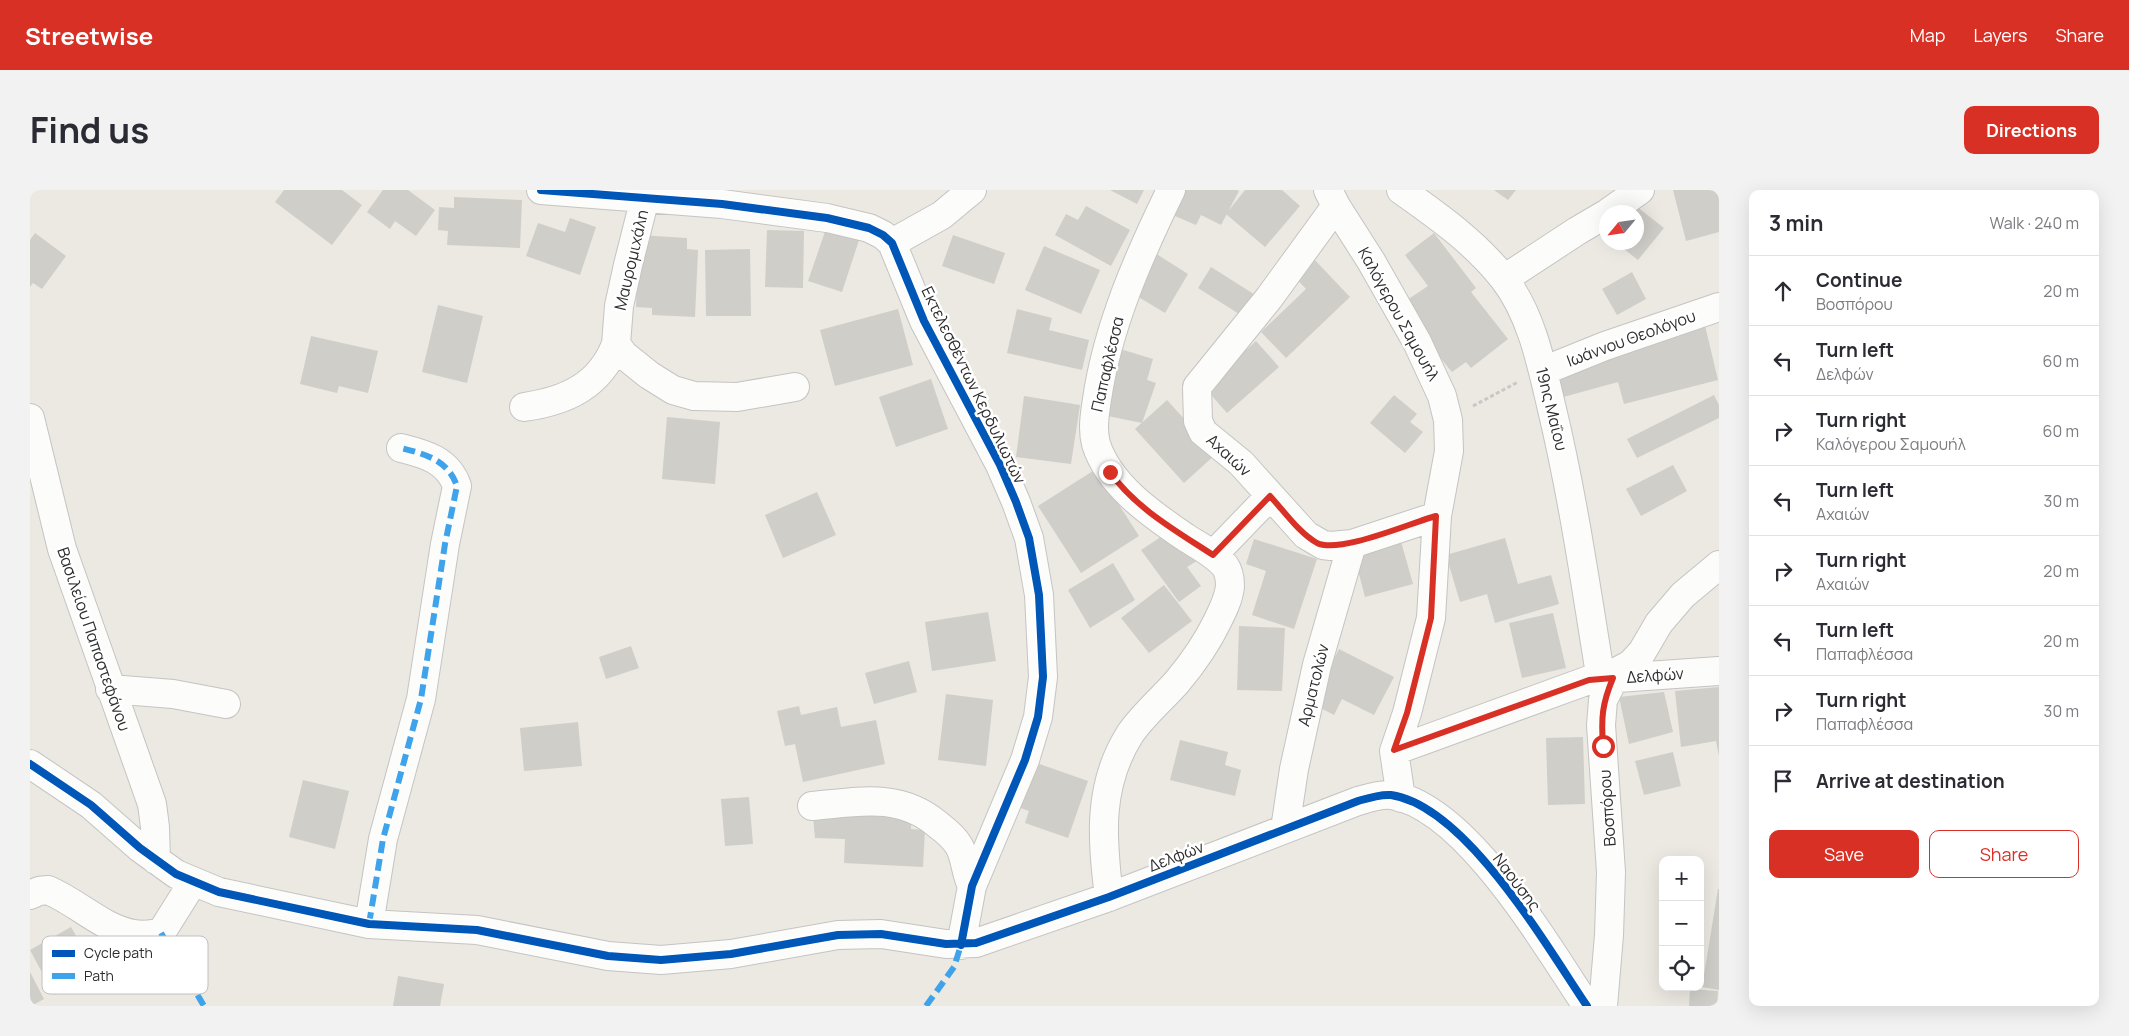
<!DOCTYPE html>
<meta charset="utf-8">
<style>
:root{--surface:#fff;--page:#f2f2f3;--text:#2b2b33;--muted:#7c7c81;--line:#e1e1e2;--accent:#d93025}
body{margin:0;font-family:Manrope,sans-serif;background:var(--page);color:var(--text)}
.controls{position:absolute;right:15px;bottom:15px;display:grid;overflow:hidden;border-radius:10px;box-shadow:0 5px 20px #0002}
.controls button{width:45px;height:45px;display:grid;place-items:center;padding:0;border:0;border-bottom:1px solid var(--line);background:var(--surface);color:var(--text);font:25px sans-serif}
.compass{position:absolute;left:1569px;top:15px;width:45px;height:45px;border-radius:50%;background:var(--surface);box-shadow:0 5px 20px #0002;rotate:241deg}
.stop{position:absolute;width:15px;height:15px;margin:-11px;border:4px solid #d93025;border-radius:50%;background:#fff}
.stop.end{background:#d93025;border-color:#fff;box-shadow:0 1px 5px #0008}
.list{margin:0;padding:0;list-style:none}
h2{display:flex;justify-content:space-between;align-items:center;height:65px;margin:0;padding:0 20px;font-size:21px}
h2 small{font-size:16px;font-weight:400;color:var(--muted)}
.list li{display:grid;grid-template-columns:32px 1fr auto;gap:15px;align-items:center;box-sizing:border-box;height:70px;padding:0 20px;border-top:1px solid var(--line)}
.list b{display:block;font-size:19px;white-space:nowrap}
.list p{margin:0;font-size:16px;white-space:nowrap;color:var(--muted)}
.list em{font-size:16px;font-style:normal;color:var(--muted)}
.actions{display:flex;gap:10px;padding:15px 20px}
.actions a{flex:1;padding:11px 0;border:1px solid var(--accent);border-radius:10px;text-align:center;font-size:18px;color:var(--accent)}
.actions .main{background:var(--accent);color:#fff}
.icon{flex:none;width:28px;height:28px;fill:none;stroke:currentColor;stroke-width:2;stroke-linecap:round;stroke-linejoin:round}
.map{position:relative;flex:none;width:1689px;height:816px;overflow:hidden;border-radius:10px}
header{display:flex;align-items:center;gap:30px;box-sizing:border-box;height:70px;padding:0 25px;background:var(--accent);color:#fff}
header strong{font-size:24px}
nav{display:flex;gap:28px;margin-inline-start:auto;font-size:18px}
.intro{display:flex;align-items:center;justify-content:space-between;box-sizing:border-box;height:120px;padding:0 30px}
h1{margin:0;font-size:35px}
.button{padding:12px 22px;border-radius:10px;background:var(--accent);color:#fff;font-size:18px;font-weight:700}
main{display:flex;gap:30px;padding:0 30px}
aside{flex:1;background:var(--surface);border-radius:10px;box-shadow:0 5px 20px #0002}
.map>svg:first-child{display:block}
.building{fill:#d0cec9}
.lines{fill:none;stroke-linecap:round;stroke-linejoin:round}
.minor-casing{stroke:#c5c4c3;stroke-width:30}
.path{stroke:#c8c8c8;stroke-width:3;stroke-dasharray:4 2.5;stroke-linecap:butt}
.minor{stroke:#fcfcfb;stroke-width:28}
.quiet{stroke:#3ea3eb;stroke-width:6;stroke-dasharray:12 6;stroke-linecap:butt}
.cycleway-casing{stroke:#fff;stroke-width:11}
.cycleway{stroke:#0057b8;stroke-width:8}
.route{stroke:#d93025;stroke-width:6}
.labels{text-anchor:middle;dominant-baseline:central;stroke-width:5;stroke-linejoin:round;paint-order:stroke}
.street-label{font-size:16px;fill:#2d2d2d;stroke:#fff}
.key{fill:#fff;stroke:#c0c0c0;stroke-width:1}
.key-label{font-size:14px;fill:#2d2d2d}
</style>
<header>
<strong>Streetwise</strong>
<nav><a>Map</a><a>Layers</a><a>Share</a></nav>
</header>
<div class="intro"><h1>Find us</h1><a class="button">Directions</a></div>
<main>
<div class="map">
<svg width="1689" height="816" viewBox="0 0 1689 816">
<rect width="100%" height="100%" fill="#ece8e2"/>
<path class="building" d="M 254,0 L 312,0 L 332,15 L 302,55 L 245,12 Z
M 353,0 L 378,0 L 405,20 L 386,46 L 365,31 L 360,39 L 337,22 Z
M 1080,0 L 1114,0 L 1107,14 Z
M 1141,0 L 1207,0 L 1209,1 L 1191,35 L 1171,25 L 1166,35 L 1131,20 Z
M 1215,0 L 1252,0 L 1270,16 L 1235,57 L 1196,24 Z
M 1464,0 L 1486,0 L 1478,10 Z
M 1643,0 L 1689,0 L 1689,42 L 1656,51 Z
M 424,7 L 492,10 L 490,58 L 417,55 L 418,41 L 408,40 L 409,17 L 424,18 Z
M 1601,12 L 1634,38 L 1608,70 L 1585,52 L 1606,52 L 1606,22 L 1592,22 Z
M 1056,16 L 1100,40 L 1081,76 L 1025,45 L 1036,24 L 1048,30 Z
M 540,28 L 566,37 L 550,85 L 496,66 L 508,33 L 535,42 Z
M 799,30 L 832,41 L 812,102 L 778,91 Z
M 737,40 L 774,41 L 773,98 L 735,97 Z
M 5,43 L 36,66 L 12,99 L 3,93 L 0,97 L 0,50 Z
M 1404,43 L 1446,98 L 1441,102 L 1478,149 L 1441,178 L 1436,172 L 1422,182 L 1368,116 L 1398,96 L 1375,65 Z
M 609,45 L 657,48 L 657,59 L 668,60 L 665,127 L 622,125 L 622,118 L 606,117 Z
M 923,45 L 975,63 L 964,94 L 912,76 Z
M 1014,56 L 1070,80 L 1051,124 L 995,100 Z
M 1117,58 L 1158,84 L 1135,123 L 1097,100 Z
M 720,59 L 721,126 L 676,126 L 675,60 Z
M 1282,67 L 1320,107 L 1256,168 L 1231,142 L 1276,99 L 1263,85 Z
M 1181,77 L 1230,108 L 1217,129 L 1168,98 Z
M 1602,82 L 1616,109 L 1587,125 L 1572,99 Z
M 408,115 L 453,126 L 437,193 L 392,182 Z
M 868,119 L 883,175 L 805,196 L 790,140 Z
M 987,119 L 1022,128 L 1019,140 L 1059,150 L 1052,180 L 977,163 Z
M 1672,123 L 1688,190 L 1594,214 L 1588,192 L 1526,209 L 1521,177 Z
M 281,146 L 348,161 L 338,203 L 309,196 L 307,203 L 270,194 Z
M 1226,151 L 1249,177 L 1197,223 L 1175,198 Z
M 1087,158 L 1123,169 L 1117,190 L 1126,193 L 1112,233 L 1068,224 Z
M 901,189 L 918,239 L 866,257 L 849,207 Z
M 1364,205 L 1387,224 L 1380,232 L 1393,242 L 1375,263 L 1340,233 Z
M 1684,205 L 1689,215 L 1689,228 L 1607,268 L 1597,249 Z
M 994,206 L 1050,215 L 1041,274 L 986,267 Z
M 1137,210 L 1186,264 L 1154,293 L 1105,239 Z
M 637,227 L 690,232 L 685,294 L 632,289 Z
M 1643,275 L 1657,301 L 1611,326 L 1596,299 Z
M 1066,279 L 1109,346 L 1051,383 L 1008,316 Z
M 787,302 L 806,345 L 753,368 L 735,325 Z
M 1143,339 L 1170,369 L 1157,377 L 1171,396 L 1149,412 L 1111,360 Z
M 1370,348 L 1383,394 L 1335,407 L 1323,361 Z
M 1475,348 L 1488,394 L 1521,385 L 1529,414 L 1465,433 L 1457,404 L 1430,412 L 1416,365 Z
M 1224,349 L 1287,369 L 1264,439 L 1222,425 L 1236,381 L 1216,374 Z
M 1083,373 L 1105,410 L 1060,438 L 1038,400 Z
M 1134,395 L 1162,431 L 1119,463 L 1091,428 Z
M 958,422 L 966,471 L 902,481 L 895,432 Z
M 1523,423 L 1536,478 L 1492,488 L 1479,433 Z
M 1209,436 L 1255,438 L 1252,501 L 1207,500 Z
M 601,456 L 609,478 L 576,489 L 569,467 Z
M 1309,459 L 1364,487 L 1344,525 L 1312,509 L 1304,525 L 1281,513 Z
M 879,471 L 887,502 L 844,514 L 835,483 Z
M 1689,497 L 1689,566 L 1686,551 L 1651,557 L 1645,501 Z
M 1634,502 L 1643,542 L 1599,554 L 1589,507 Z
M 916,504 L 963,510 L 956,576 L 908,570 Z
M 769,516 L 771,525 L 807,517 L 811,537 L 846,530 L 855,574 L 773,592 L 765,554 L 755,556 L 747,521 Z
M 548,532 L 552,576 L 494,581 L 490,538 Z
M 1553,547 L 1555,614 L 1518,615 L 1516,548 Z
M 1150,550 L 1198,562 L 1195,575 L 1211,580 L 1205,606 L 1140,590 Z
M 1643,562 L 1651,596 L 1614,605 L 1605,571 Z
M 1001,571 L 1058,591 L 1038,648 L 995,633 L 999,621 L 985,616 Z
M 273,590 L 319,601 L 305,659 L 259,647 Z
M 719,607 L 723,654 L 695,656 L 691,609 Z
M 782,616 L 882,625 L 881,639 L 895,640 L 893,677 L 814,673 L 815,649 L 785,648 Z
M 1688,699 L 1689,699 L 1689,800 L 1672,797 Z
M 41,737 L 66,781 L 24,805 L 0,760 Z
M 0,782 L 14,809 L 1,816 L 0,816 Z
M 368,786 L 414,794 L 410,816 L 363,816 Z
M 1660,799 L 1688,801 L 1687,816 L 1659,816 Z"/>
<g class="lines">
<defs>
<path id="minor" d="M 511,0 L 692,14 L 797,28 L 839,38 L 853,45 L 862,53 L 894,131 L 970,275 L 986,312 L 999,348 L 1009,405 L 1013,487 L 1008,527 L 995,570 L 942,696 L 931,755
M 617,0 L 598,75 L 589,116 L 586,154 L 594,165 L 619,185 L 643,200 L 664,206 L 707,207 L 765,197
M 1298,0 L 1306,16 L 1341,71 L 1387,152 L 1412,206 L 1418,230 L 1419,261 L 1407,326 L 1401,428 L 1377,523 L 1364,561 L 1371,608
M 1371,0 C 1408,26 1446,53 1474,89 C 1501,124 1511,172 1521,215 C 1543,306 1556,398 1571,490
M 1306,16 L 1239,108 L 1167,197 L 1168,231 L 1173,242 L 1211,273 L 1276,345 L 1293,355 L 1301,356 L 1322,354 L 1407,326
M 1579,22 L 1610,0
M 862,53 L 912,25 L 942,0
M 1474,89 L 1547,41 L 1576,24
M 1513,181 L 1575,156 L 1689,117
M 494,217 C 536,211 570,196 586,154
M 0,228 L 32,359 L 122,614 L 125,637 L 126,670
M 1183,365 L 1240,306
M 80,499 L 143,504 L 196,514
M 1364,561 L 1559,490 L 1689,481
M 0,574 L 61,615 L 110,658 L 146,684 L 189,702 L 339,734 L 447,740 L 578,766 L 631,770 L 701,764 L 808,745 L 851,744 L 916,754 L 946,753 L 1079,707 L 1328,611 C 1338,608 1350,604 1361,605 C 1436,616 1517,757 1557,816
M 782,616 C 827,612 869,602 907,634 C 915,640 924,647 929,656 C 936,668 935,683 942,696
M 1255,639 L 1264,579 L 1287,475 L 1322,354
M 0,705 L 9,701 L 18,700 C 47,712 73,739 104,744 C 113,746 122,744 131,743 L 163,692
M 1079,707 C 1072,649 1067,596 1100,544 C 1113,525 1132,509 1147,492 C 1163,473 1177,453 1188,430 C 1193,420 1199,408 1200,396 C 1200,389 1199,382 1195,376 C 1185,364 1169,356 1155,347 C 1121,324 1079,295 1066,254 C 1062,239 1065,223 1067,209 C 1078,135 1109,66 1141,0
M 339,734 L 353,649 L 391,509 L 415,354 L 427,296 C 418,270 395,264 371,258
M 1573,816 L 1579,745 L 1581,682 L 1571,535 L 1573,510 L 1588,481 L 1601,474 L 1612,462 L 1629,433 L 1653,405 L 1689,375"/>
</defs>
<use href="#minor" class="minor-casing"/>
<path class="path" d="M 1443,216 L 1488,192"/>
<use href="#minor" class="minor"/>
<path class="quiet" d="M 339,734 L 353,649 L 391,509 L 415,354 L 427,296 C 418,270 395,264 371,258
M 131,743 L 174,816
M 896,816 L 924,777 L 931,755"/>
<defs>
<path id="cycleway" d="M 511,0 L 692,14 L 797,28 L 839,38 L 853,45 L 862,53 L 894,131 L 970,275 L 986,312 L 999,348 L 1009,405 L 1013,487 L 1008,527 L 995,570 L 942,696 L 931,755
M 0,574 L 61,615 L 110,658 L 146,684 L 189,702 L 339,734 L 447,740 L 578,766 L 631,770 L 701,764 L 808,745 L 851,744 L 916,754 L 946,753 L 1079,707 L 1328,611 C 1338,608 1350,604 1361,605 C 1436,616 1517,757 1557,816"/>
</defs>
<use href="#cycleway" class="cycleway-casing"/>
<use href="#cycleway" class="cycleway"/>
</g>
<g class="lines">
<path class="route" d="M 1080,282 C 1105,318 1148,342 1183,365 L 1240,306 C 1254,321 1269,343 1287,353 C 1310,364 1380,333 1406,326 L 1401,428 L 1377,523 L 1364,560 L 1559,490 L 1583,488 C 1572,514 1571,528 1573,556"/>
</g>
<g class="labels">
<g class="street-label">
<text transform="translate(601 70) rotate(-77)">Μαυρομιχάλη</text>
<text transform="translate(1369 124) rotate(61)">Καλόγερου Σαμουήλ</text>
<text transform="translate(1601 148) rotate(-20)">Ιωάννου Θεολόγου</text>
<text transform="translate(1077 174) rotate(-77)">Παπαφλέσσα</text>
<text transform="translate(944 195) rotate(64)">Εκτελεσθέντων Κερδυλιωτών</text>
<text transform="translate(1522 219) rotate(76)">19ης Μαΐου</text>
<text transform="translate(1199 265) rotate(42)">Αχαιών</text>
<text transform="translate(64 449) rotate(71)">Βασιλείου Παπαστεφάνου</text>
<text transform="translate(1625 485) rotate(-4)">Δελφών</text>
<text transform="translate(1283 495) rotate(-76)">Αρματολών</text>
<text transform="translate(1577 618) rotate(-94)">Βοσπόρου</text>
<text transform="translate(1146 666) rotate(-21)">Δελφών</text>
<text transform="translate(1487 692) rotate(53)">Ναούσης</text>
</g>
</g>
<rect x="12" y="746" width="166" height="58" rx="8" class="key"/>
<rect x="22" y="760" width="23" height="7" fill="#0057b8"/>
<rect x="22" y="783" width="23" height="6" fill="#3ea3eb"/>
<g class="key-label">
<text x="54" y="768">Cycle path</text>
<text x="54" y="791">Path</text>
</g>
</svg>
<div class="controls">
<button>+</button>
<button>−</button>
<button><svg class="icon" aria-label="locate" viewBox="0 0 24 24"><circle cx="12" cy="12" r="6"/><path d="M12 2v4M12 18v4M2 12h4M18 12h4"/></svg></button>
</div>
<svg class="compass" viewBox="-18 -18 36 36"><path d="M0-13l5 13h-10z" fill="#e53935"/><path d="M0 13l5-13h-10z" fill="#7c7c81"/></svg>
<div class="stop" style="left:1573px;top:556px"></div>
<div class="stop end" style="left:1080px;top:282px"></div>
</div>
<aside>
<h2>3 min<small>Walk · 240 m</small></h2>
<ul class="list">
<li><svg class="icon" aria-label="ahead" viewBox="0 0 24 24"><path d="M12 20V5M6 11l6-6 6 6"/></svg><div><b>Continue</b><p>Βοσπόρου</p></div><em>20 m</em></li>
<li><svg class="icon" aria-label="left" viewBox="0 0 24 24"><path d="M17 20v-9H6M10 6l-5 5 5 5"/></svg><div><b>Turn left</b><p>Δελφών</p></div><em>60 m</em></li>
<li><svg class="icon" aria-label="right" viewBox="0 0 24 24"><path d="M7 20v-9h11M14 6l5 5-5 5"/></svg><div><b>Turn right</b><p>Καλόγερου Σαμουήλ</p></div><em>60 m</em></li>
<li><svg class="icon" aria-label="left" viewBox="0 0 24 24"><path d="M17 20v-9H6M10 6l-5 5 5 5"/></svg><div><b>Turn left</b><p>Αχαιών</p></div><em>30 m</em></li>
<li><svg class="icon" aria-label="right" viewBox="0 0 24 24"><path d="M7 20v-9h11M14 6l5 5-5 5"/></svg><div><b>Turn right</b><p>Αχαιών</p></div><em>20 m</em></li>
<li><svg class="icon" aria-label="left" viewBox="0 0 24 24"><path d="M17 20v-9H6M10 6l-5 5 5 5"/></svg><div><b>Turn left</b><p>Παπαφλέσσα</p></div><em>20 m</em></li>
<li><svg class="icon" aria-label="right" viewBox="0 0 24 24"><path d="M7 20v-9h11M14 6l5 5-5 5"/></svg><div><b>Turn right</b><p>Παπαφλέσσα</p></div><em>30 m</em></li>
<li><svg class="icon" aria-label="arrive" viewBox="0 0 24 24"><path d="M6 21V4h12l-3 4 3 4H6"/></svg><div><b>Arrive at destination</b></div></li>
</ul>
<div class="actions"><a class="main">Save</a><a>Share</a></div>
</aside>
</main>
